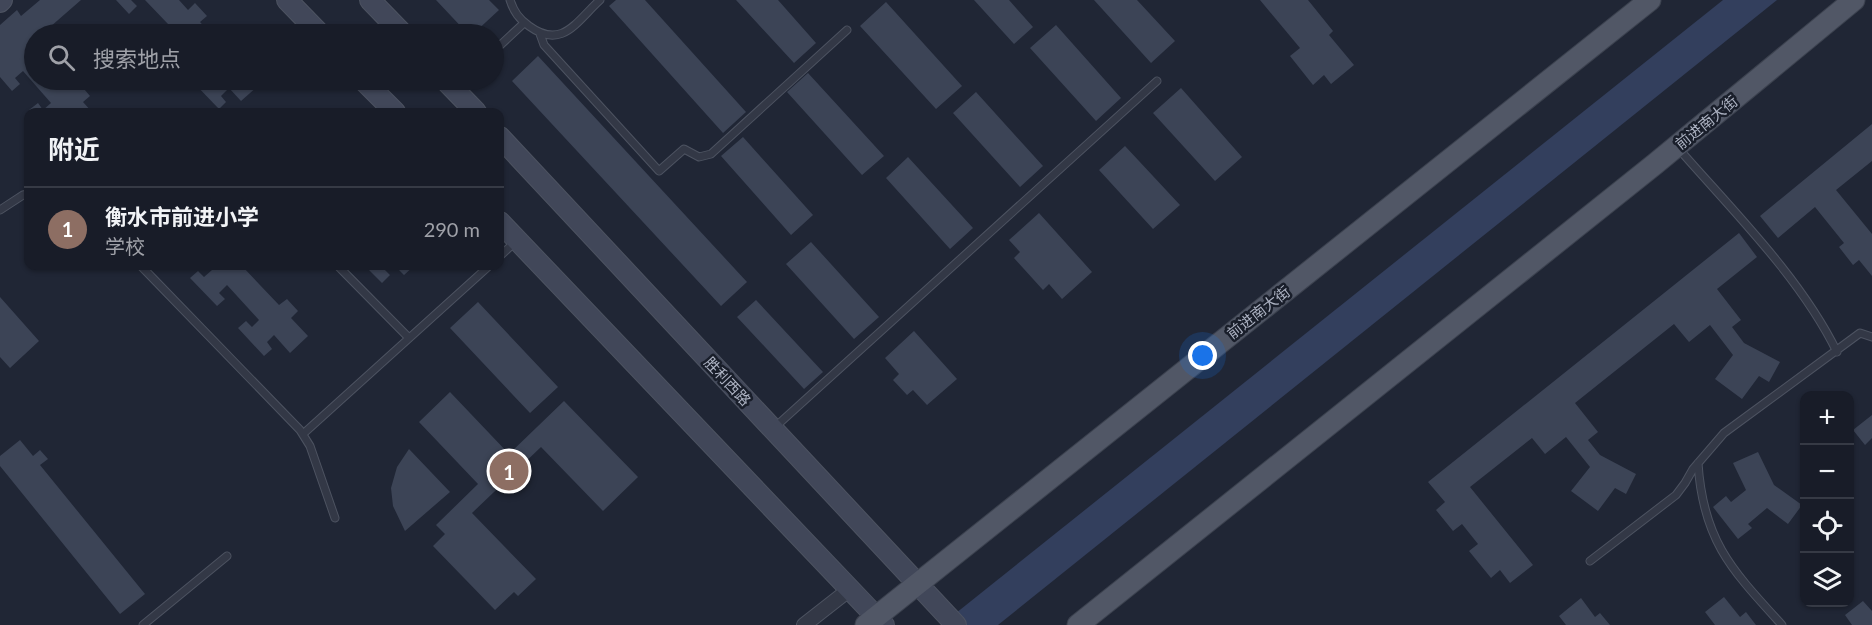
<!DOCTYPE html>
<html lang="zh">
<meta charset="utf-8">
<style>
:root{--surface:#181c28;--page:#212530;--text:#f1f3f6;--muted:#9fa1a8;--line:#363a45;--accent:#809ff5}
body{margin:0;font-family:Lato,"Noto Sans SC",sans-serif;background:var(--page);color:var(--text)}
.controls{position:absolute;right:18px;bottom:18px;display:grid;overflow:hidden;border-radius:12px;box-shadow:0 2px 4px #0004}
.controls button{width:54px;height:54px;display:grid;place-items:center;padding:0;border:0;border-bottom:2px solid var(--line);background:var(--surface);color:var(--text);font:30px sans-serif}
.you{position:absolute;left:1203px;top:356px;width:21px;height:21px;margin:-15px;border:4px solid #fff;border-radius:50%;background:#1a73e8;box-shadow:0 0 0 9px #1a73e833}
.badge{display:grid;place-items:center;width:39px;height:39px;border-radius:50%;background:var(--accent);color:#fff;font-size:20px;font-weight:700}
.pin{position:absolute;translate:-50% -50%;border:3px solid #fff;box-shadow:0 2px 6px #0006}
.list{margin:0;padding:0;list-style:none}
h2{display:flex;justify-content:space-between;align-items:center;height:78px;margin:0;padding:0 24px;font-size:26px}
h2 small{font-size:20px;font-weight:400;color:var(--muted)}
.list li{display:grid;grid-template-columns:39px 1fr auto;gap:18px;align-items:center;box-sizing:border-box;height:84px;padding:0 24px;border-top:2px solid var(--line)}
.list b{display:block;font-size:22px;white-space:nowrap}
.list p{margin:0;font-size:20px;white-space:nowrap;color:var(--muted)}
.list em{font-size:20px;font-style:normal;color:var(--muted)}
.icon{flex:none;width:33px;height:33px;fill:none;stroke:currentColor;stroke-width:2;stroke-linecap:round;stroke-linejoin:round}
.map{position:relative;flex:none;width:1872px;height:625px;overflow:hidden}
.search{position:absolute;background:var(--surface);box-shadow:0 2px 4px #0004;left:24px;top:24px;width:480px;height:66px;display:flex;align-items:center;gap:15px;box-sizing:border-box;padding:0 21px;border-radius:33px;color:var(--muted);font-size:22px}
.panel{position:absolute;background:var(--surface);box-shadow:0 2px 4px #0004;left:24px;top:108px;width:480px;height:162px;border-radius:12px}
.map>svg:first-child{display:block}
.water{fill:#333f5d}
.building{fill:#3c4456}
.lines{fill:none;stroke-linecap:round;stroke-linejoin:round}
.lane-casing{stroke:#4d5361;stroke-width:9}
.street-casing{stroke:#4d5361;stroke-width:16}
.secondary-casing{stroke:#4d5361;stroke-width:22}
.primary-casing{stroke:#3c424f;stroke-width:23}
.lane{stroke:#333846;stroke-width:7}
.street{stroke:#333846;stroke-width:14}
.secondary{stroke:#414759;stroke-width:20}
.primary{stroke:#515766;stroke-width:21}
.labels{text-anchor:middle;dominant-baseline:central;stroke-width:5;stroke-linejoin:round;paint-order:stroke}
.street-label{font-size:15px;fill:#adb3c3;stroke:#191e2a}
</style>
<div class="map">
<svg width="1872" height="625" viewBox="0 0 1872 625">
<rect width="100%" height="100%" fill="#202635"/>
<path class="water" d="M 1723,0 L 1777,0 L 998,625 L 941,625 Z"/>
<path class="building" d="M 40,0 L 81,0 L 42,34 L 34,34 L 34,80 L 63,80 L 72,89 L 79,83 L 90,96 L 83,102 L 92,112 L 31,112 L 29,110 L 38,103 L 43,110 L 51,103 L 23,71 L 15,78 L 20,84 L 12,91 L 0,77 L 0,25 L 17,10 L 21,16 Z
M 116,0 L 131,0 L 137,6 L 129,14 Z
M 145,0 L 179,0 L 188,10 L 195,3 L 207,16 L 200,22 L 211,34 L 149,34 L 147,32 L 154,25 L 161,32 L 168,24 Z
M 436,0 L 489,0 L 499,10 L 473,34 L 468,34 Z
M 616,0 L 645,0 L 746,112 L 723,133 L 609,6 Z
M 736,0 L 778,0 L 816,43 L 794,63 Z
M 974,0 L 1009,0 L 1033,27 L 1014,44 Z
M 1094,0 L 1137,0 L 1175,41 L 1151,63 Z
M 1260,0 L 1308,0 L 1333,31 L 1329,35 L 1354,65 L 1331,84 L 1324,75 L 1313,85 L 1290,56 L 1300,48 Z
M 886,2 L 962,86 L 936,109 L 860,26 Z
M 1056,25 L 1121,98 L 1096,121 L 1030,48 Z
M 538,56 L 747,282 L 721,306 L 512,81 Z
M 808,73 L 884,156 L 862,175 L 787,92 Z
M 194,80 L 254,80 L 259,85 L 241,101 L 229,88 L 221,96 L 226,102 L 219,109 L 192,81 Z
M 1181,88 L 1242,157 L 1215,181 L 1153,113 Z
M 976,92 L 1043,166 L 1020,187 L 953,113 Z
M 1872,124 L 1872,161 L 1836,190 L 1872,234 L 1872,276 L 1859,260 L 1853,265 L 1839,247 L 1844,243 L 1815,207 L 1778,238 L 1760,216 Z
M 743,137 L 813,215 L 791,235 L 721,156 Z
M 1125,146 L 1180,205 L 1153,229 L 1099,170 Z
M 908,157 L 973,228 L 950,249 L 886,178 Z
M 1039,213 L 1092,272 L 1062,299 L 1049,284 L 1043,290 L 1014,258 L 1020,252 L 1009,240 Z
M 1739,233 L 1757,257 L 1717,289 L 1741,320 L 1732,327 L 1744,343 L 1780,362 L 1769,382 L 1759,376 L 1742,399 L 1715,379 L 1733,355 L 1710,325 L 1689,342 L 1674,324 L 1575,403 L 1598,432 L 1588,440 L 1600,455 L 1636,474 L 1626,494 L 1615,488 L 1598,511 L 1571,491 L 1590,467 L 1566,437 L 1545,454 L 1532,438 L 1470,487 L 1533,565 L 1510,583 L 1500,570 L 1491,578 L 1469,551 L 1478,544 L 1462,524 L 1453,531 L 1436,510 L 1445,502 L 1428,482 Z
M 811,242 L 879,317 L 854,339 L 786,264 Z
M 208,266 L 242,266 L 279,305 L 287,299 L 298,311 L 291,318 L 308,336 L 290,353 L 274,335 L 267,342 L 272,349 L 264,356 L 238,328 L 246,321 L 252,327 L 259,320 L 227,285 L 219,293 L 225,299 L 217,306 L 190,278 L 198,271 L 204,277 L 212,270 Z
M 365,266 L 388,266 L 384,269 L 390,275 L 382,283 Z
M 395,266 L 414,266 L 404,275 Z
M 0,297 L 39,341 L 10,368 L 0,357 Z
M 756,300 L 823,372 L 804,389 L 737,317 Z
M 478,302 L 558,387 L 530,413 L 450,328 Z
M 914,331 L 957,379 L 927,405 L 913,390 L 907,395 L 893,380 L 899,374 L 885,358 Z
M 450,392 L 509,454 L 564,401 L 638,477 L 603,511 L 541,447 L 472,513 L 536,579 L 518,596 L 514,592 L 495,610 L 433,546 L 445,534 L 436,525 L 478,484 L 419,422 Z
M 1872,415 L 1872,438 L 1865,445 L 1853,430 Z
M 20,440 L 33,456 L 40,450 L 48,459 L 40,465 L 145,594 L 120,614 L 0,466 L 0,456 Z
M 409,449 L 450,492 L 405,531 L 393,506 L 391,488 L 397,467 Z
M 1758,452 L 1774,485 L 1802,505 L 1788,524 L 1767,508 L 1748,524 L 1752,528 L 1738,539 L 1713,507 L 1726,496 L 1731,502 L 1746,490 L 1733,463 Z
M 1724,597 L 1740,617 L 1746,612 L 1756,625 L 1715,625 L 1705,612 Z
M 1581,598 L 1595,617 L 1600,613 L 1610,625 L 1566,625 L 1559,616 Z
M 1863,601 L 1872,611 L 1872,625 L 1852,625 L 1845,615 Z"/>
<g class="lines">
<defs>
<path id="lane" d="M 510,0 C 514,12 519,19 529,26 C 562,50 576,22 600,0
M 540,34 L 544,45 L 659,171 L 684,149 L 699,157 L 711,154 L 847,30
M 494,51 L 524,23
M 1678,148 C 1732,210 1801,278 1837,352
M 0,210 L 23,195 L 28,194
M 500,256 L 515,242
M 141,266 L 300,430 L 310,446 L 335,518
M 338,266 L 409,338
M 774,428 L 1157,81
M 303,434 L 489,266
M 1698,463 C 1703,541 1732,570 1782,625
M 1590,561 L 1676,495 L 1685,483 L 1693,469 L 1724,433 L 1860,333 L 1872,337
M 143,625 L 227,556"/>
<path id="street" d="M 804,625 L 850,589"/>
<path id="secondary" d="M 287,0 L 320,34
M 370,0 L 403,34
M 0,2 L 2,0
M 363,80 L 395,112
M 445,80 L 476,112
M 500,137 L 956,625
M 500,222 L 884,625"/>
<path id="primary" d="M 866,625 L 1650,0
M 1078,625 L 1655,164 L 1854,0"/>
</defs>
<use href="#lane" class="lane-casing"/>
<use href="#street" class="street-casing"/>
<use href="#secondary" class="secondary-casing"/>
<use href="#primary" class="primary-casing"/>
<use href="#lane" class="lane"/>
<use href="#street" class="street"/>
<use href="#secondary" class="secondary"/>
<use href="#primary" class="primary"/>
</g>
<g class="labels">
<g class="street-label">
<text transform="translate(1706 122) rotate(-39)">前进南大街</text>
<text transform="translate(1258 312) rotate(-38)">前进南大街</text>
<text transform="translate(728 381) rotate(47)">胜利西路</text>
</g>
</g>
</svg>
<div class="controls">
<button>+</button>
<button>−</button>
<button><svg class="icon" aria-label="locate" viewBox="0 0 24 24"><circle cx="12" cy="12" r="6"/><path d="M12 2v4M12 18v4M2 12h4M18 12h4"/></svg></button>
<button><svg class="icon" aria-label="layers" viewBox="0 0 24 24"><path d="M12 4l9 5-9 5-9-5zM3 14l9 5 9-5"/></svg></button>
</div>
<div class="you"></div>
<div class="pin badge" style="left:509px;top:471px;background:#8d6e63">1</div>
<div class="search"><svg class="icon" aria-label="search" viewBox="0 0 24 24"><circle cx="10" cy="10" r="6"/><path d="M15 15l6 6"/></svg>搜索地点</div>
<section class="panel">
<h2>附近<small></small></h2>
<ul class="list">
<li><span class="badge" style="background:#8d6e63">1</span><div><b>衡水市前进小学</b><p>学校</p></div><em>290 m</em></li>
</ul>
</section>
</div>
